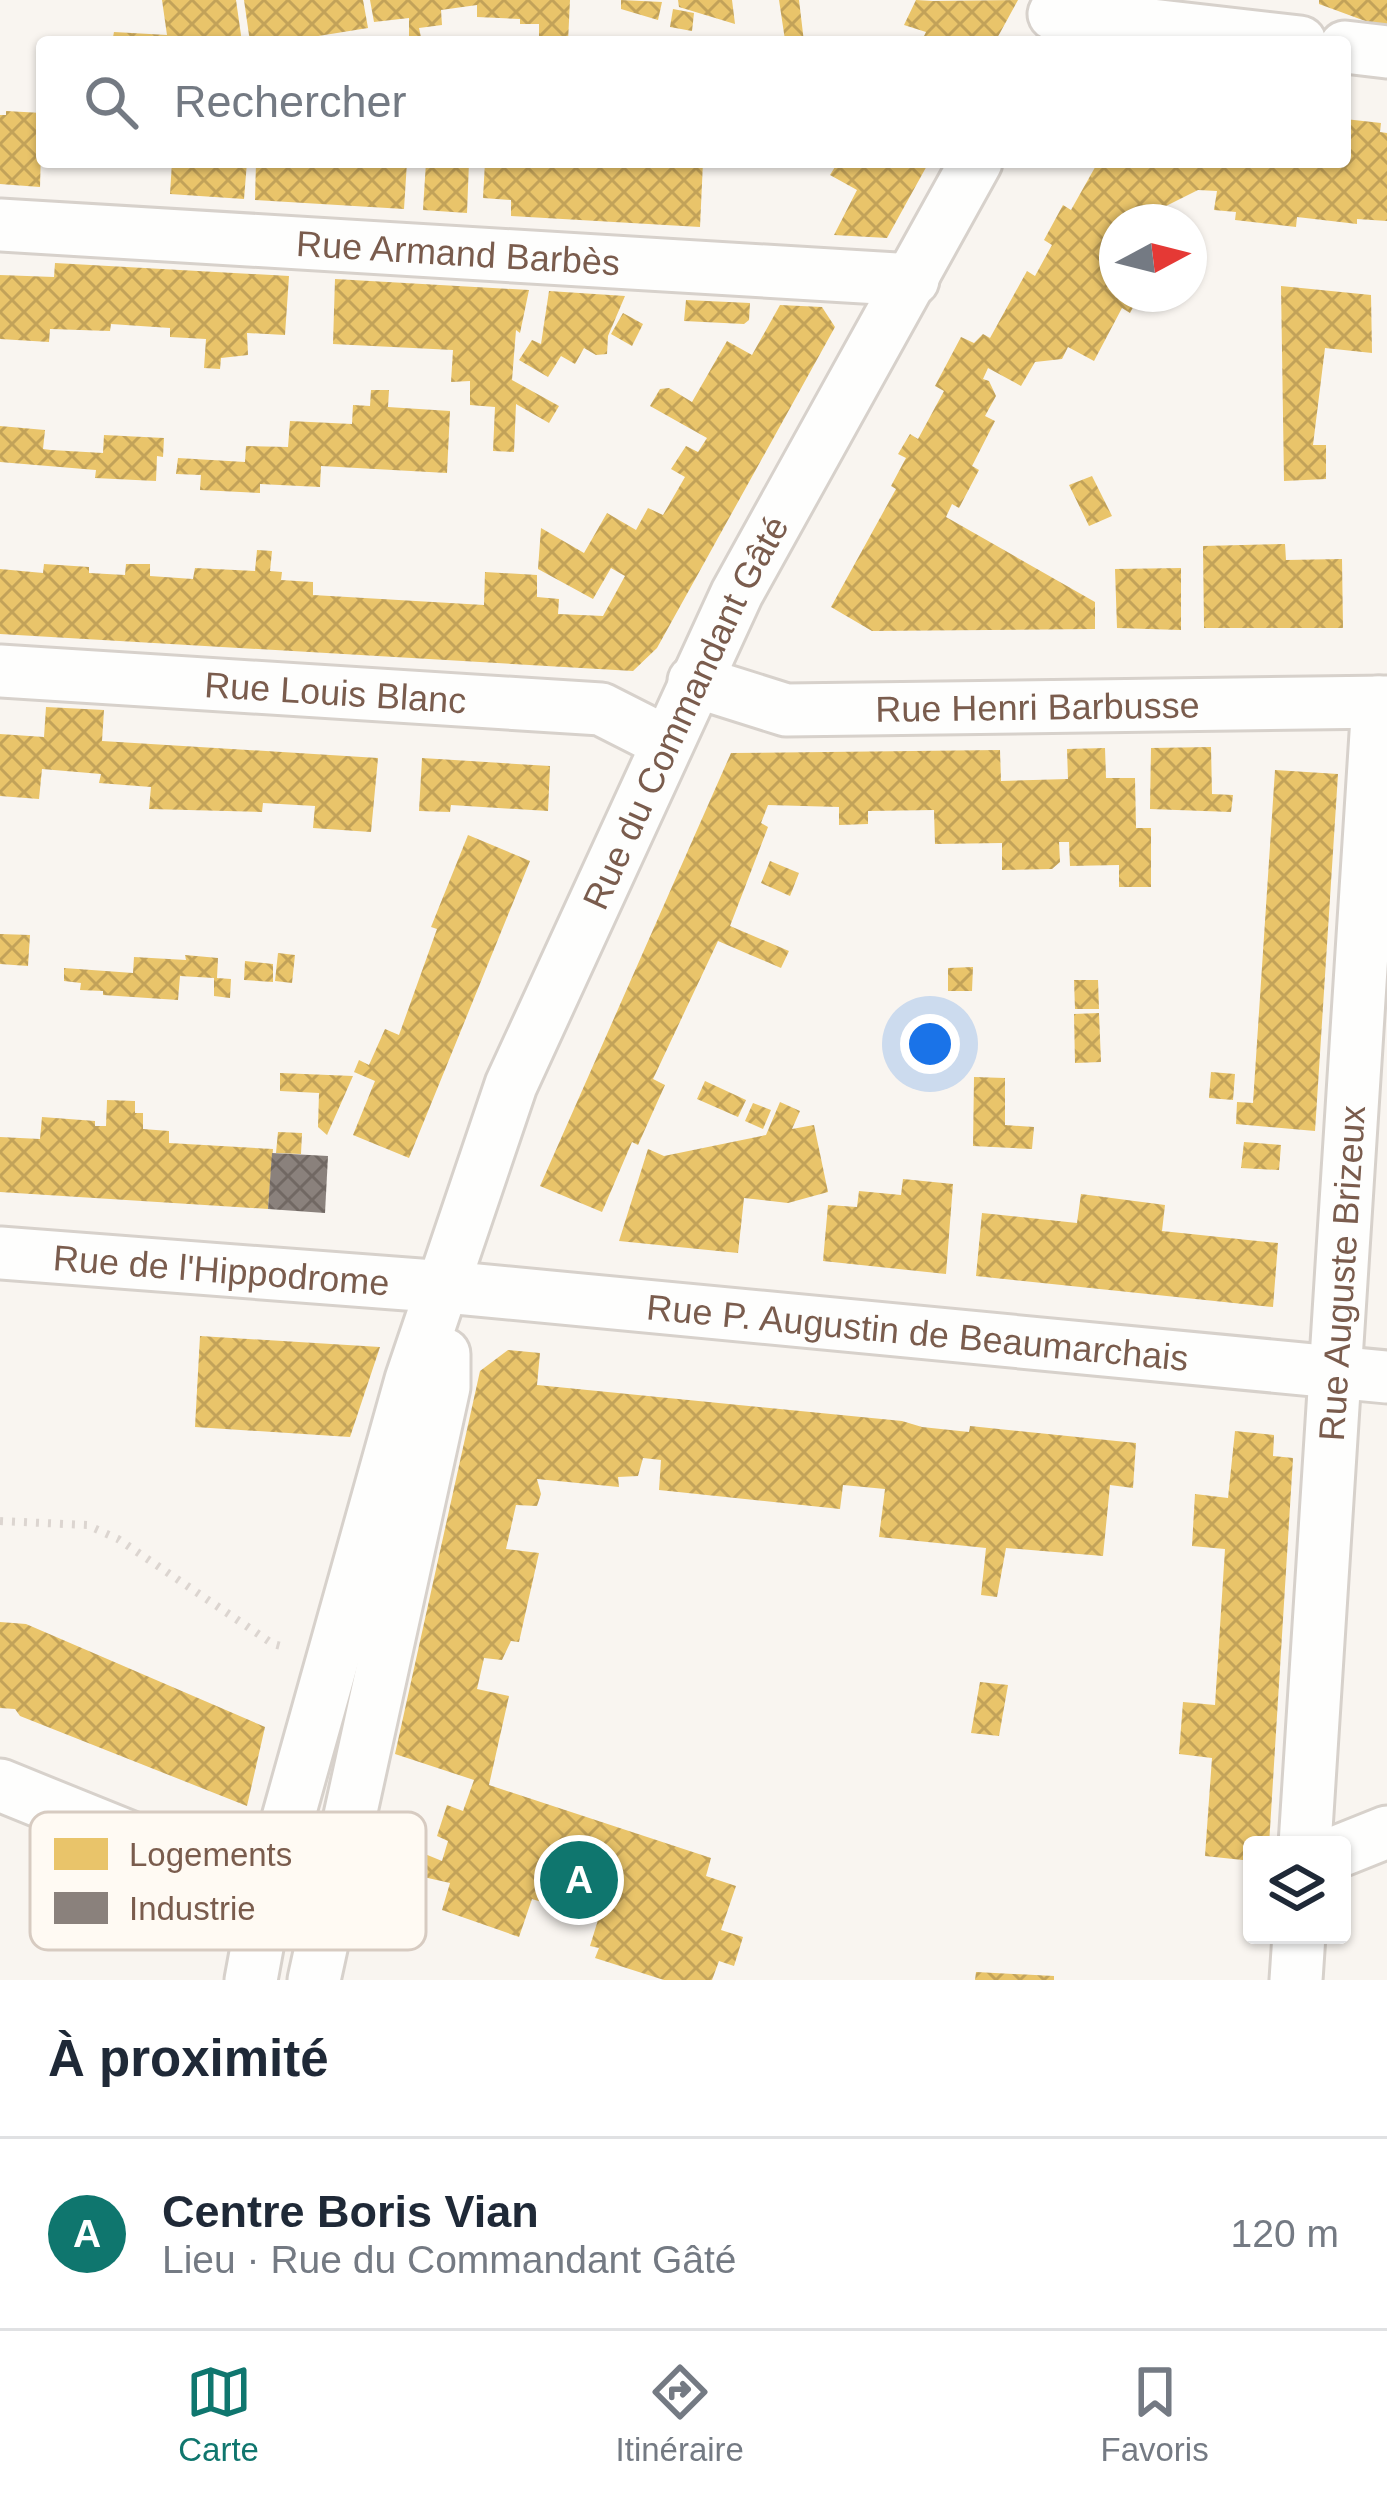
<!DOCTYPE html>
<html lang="fr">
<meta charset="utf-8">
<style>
:root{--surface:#fff;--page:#f6f6f7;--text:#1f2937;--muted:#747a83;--line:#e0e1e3;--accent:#0f766e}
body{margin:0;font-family:Arial,sans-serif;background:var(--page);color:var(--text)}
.controls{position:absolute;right:36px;bottom:36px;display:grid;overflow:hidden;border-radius:12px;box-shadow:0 3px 9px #0004}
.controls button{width:108px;height:108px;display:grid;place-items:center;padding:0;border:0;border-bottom:3px solid var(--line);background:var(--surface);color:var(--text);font:60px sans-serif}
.compass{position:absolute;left:1099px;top:204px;width:108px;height:108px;border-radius:50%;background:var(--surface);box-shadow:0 3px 9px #0004;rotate:83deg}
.you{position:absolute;left:930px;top:1044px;width:42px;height:42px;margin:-30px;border:9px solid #fff;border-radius:50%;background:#1a73e8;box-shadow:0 0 0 18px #1a73e833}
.badge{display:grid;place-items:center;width:78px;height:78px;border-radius:50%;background:var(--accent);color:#fff;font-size:39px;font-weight:700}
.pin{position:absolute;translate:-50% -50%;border:6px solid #fff;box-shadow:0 3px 12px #0006}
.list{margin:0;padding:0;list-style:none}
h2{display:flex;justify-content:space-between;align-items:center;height:156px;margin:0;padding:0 48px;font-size:51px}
h2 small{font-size:39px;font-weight:400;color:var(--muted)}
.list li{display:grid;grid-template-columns:78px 1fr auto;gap:36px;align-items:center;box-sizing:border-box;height:192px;padding:0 48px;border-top:3px solid var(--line)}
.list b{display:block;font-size:45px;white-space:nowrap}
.list p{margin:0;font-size:39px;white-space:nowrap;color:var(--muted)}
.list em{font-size:39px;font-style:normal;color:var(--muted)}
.icon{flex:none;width:66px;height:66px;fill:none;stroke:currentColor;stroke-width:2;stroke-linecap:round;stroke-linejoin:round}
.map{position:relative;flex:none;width:1387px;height:1980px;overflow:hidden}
.search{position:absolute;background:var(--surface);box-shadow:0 3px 9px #0004;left:36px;right:36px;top:36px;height:132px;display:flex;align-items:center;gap:30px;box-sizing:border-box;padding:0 42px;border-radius:12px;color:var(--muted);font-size:45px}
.sheet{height:348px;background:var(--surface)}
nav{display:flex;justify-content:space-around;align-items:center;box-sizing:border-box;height:168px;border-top:3px solid var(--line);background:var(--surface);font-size:33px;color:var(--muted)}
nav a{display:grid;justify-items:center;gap:6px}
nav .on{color:var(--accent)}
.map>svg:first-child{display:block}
.homes{fill:url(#homes-cross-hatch)}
.industry{fill:url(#industry-cross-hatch)}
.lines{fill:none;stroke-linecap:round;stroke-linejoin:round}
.minor-casing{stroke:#d7d1cb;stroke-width:57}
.path{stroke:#dcd5d0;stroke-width:8;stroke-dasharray:3 9;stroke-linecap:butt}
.minor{stroke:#fefefd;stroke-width:51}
.labels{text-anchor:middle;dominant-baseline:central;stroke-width:12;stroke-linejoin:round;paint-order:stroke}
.street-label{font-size:36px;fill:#7a5c4d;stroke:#fffaf3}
.key{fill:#fffaf3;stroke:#d7cbc1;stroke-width:3}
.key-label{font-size:33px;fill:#7a5c4d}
</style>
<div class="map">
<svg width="1387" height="1980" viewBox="0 0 1387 1980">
<defs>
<pattern id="homes-cross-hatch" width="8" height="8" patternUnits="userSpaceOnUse" patternTransform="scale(3)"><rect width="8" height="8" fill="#e9c46a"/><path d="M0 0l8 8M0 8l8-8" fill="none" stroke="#c2a259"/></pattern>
<pattern id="industry-cross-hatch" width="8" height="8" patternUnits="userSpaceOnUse" patternTransform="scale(3)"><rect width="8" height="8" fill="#8a817c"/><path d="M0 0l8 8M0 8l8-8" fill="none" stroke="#716863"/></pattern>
</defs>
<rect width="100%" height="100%" fill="#f9f5f0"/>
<path class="homes" d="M 162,0 L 236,0 L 242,42 L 112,42 L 114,32 L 167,35 Z
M 244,0 L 363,0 L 368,28 L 306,38 L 307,42 L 250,42 Z
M 370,0 L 570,0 L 568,42 L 539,41 L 539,24 L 520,24 L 520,19 L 477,17 L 477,5 L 441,10 L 442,25 L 419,28 L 422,42 L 409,42 L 409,18 L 374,22 Z
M 621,0 L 662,2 L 658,20 L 621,9 Z
M 678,0 L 732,0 L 735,24 L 679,7 Z
M 779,0 L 799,0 L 804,42 L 785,40 Z
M 916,0 L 933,1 L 1018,0 L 995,42 L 921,42 L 926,32 L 904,25 Z
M 1319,0 L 1387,0 L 1387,29 L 1319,4 Z
M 673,9 L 694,13 L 692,31 L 670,27 Z
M 6,111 L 42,113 L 40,187 L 0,184 L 0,115 L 6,115 Z
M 1345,119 L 1381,123 L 1380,132 L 1387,133 L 1387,221 L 1357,219 L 1357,224 L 1297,217 L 1296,227 L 1235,220 L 1236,212 L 1214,210 L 1217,191 L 1198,190 L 1156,211 L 1149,222 L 1117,222 L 1117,294 L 1140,294 L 1130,313 L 1122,308 L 1094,361 L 1068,347 L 1062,359 L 1035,362 L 1021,386 L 988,368 L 983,379 L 989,381 L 996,396 L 985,416 L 995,421 L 972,466 L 979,470 L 959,508 L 952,504 L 946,517 L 1095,602 L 1095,629 L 872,631 L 831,607 L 896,489 L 891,486 L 906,458 L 898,454 L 910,434 L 918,439 L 944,391 L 935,386 L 961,337 L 974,343 L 983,334 L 990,338 L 1027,271 L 1035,276 L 1052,245 L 1044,240 L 1063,205 L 1071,210 L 1098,162 L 1345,162 Z
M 172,162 L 247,162 L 244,199 L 170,194 Z
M 256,162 L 407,162 L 404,209 L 255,200 Z
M 426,162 L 469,162 L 467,213 L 423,210 Z
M 485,162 L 703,162 L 700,227 L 511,216 L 511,200 L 483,198 Z
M 838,162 L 929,162 L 887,238 L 834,235 L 857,190 L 830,175 Z
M 55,263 L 289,276 L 285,335 L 247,333 L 248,355 L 221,358 L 220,369 L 204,368 L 206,339 L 170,337 L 170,328 L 111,324 L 110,331 L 50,329 L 49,342 L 0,339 L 0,275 L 54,277 Z
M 335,279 L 529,290 L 520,333 L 516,330 L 512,380 L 559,406 L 549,423 L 516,404 L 514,452 L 493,451 L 495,407 L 470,405 L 470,381 L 451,382 L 453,350 L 333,344 Z
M 1281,286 L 1371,295 L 1372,353 L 1325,348 L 1313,445 L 1326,445 L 1326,479 L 1284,481 Z
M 549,291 L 625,296 L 608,336 L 607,354 L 596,355 L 584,348 L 575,364 L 561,356 L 548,377 L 519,360 L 532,340 L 541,344 Z
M 686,300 L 750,303 L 749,320 L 744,324 L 684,321 Z
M 780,305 L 822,307 L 835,327 L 657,648 L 633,671 L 0,634 L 0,569 L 43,573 L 44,564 L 89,567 L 89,573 L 125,575 L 126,564 L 150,564 L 150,576 L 193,579 L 195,568 L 255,571 L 257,550 L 272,551 L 270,571 L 282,572 L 281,580 L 313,582 L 313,595 L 484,605 L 485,572 L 537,575 L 537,597 L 559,599 L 558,614 L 603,616 L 625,576 L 611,568 L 593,599 L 538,569 L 541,528 L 584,553 L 607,513 L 636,530 L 648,508 L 663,515 L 685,477 L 671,469 L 686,446 L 698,452 L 707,438 L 650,406 L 660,389 L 669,388 L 692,402 L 727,341 L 752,355 Z
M 623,313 L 643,324 L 632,346 L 611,334 Z
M 371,390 L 389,390 L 388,407 L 450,411 L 447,473 L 321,466 L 320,487 L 260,484 L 260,493 L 200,490 L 201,475 L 176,474 L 178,458 L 245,462 L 246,446 L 288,447 L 290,421 L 352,424 L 353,405 L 370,406 Z
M 0,426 L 45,430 L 43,449 L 51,450 L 103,453 L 104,435 L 164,438 L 163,457 L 157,456 L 156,481 L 95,478 L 96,470 L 0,462 Z
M 1092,476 L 1112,516 L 1089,526 L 1069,485 Z
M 1285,544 L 1286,560 L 1342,559 L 1343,628 L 1204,628 L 1203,546 Z
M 1181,568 L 1181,630 L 1117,628 L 1115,569 Z
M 46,707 L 104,710 L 102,741 L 378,758 L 371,832 L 313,828 L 315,806 L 263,803 L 262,812 L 149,809 L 151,787 L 99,783 L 101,774 L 42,769 L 39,799 L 0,796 L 0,734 L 44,737 Z
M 1211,747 L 1212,794 L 1233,795 L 1231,812 L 1150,809 L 1151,748 Z
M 1105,748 L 1106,778 L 1135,778 L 1136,828 L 1151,828 L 1151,887 L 1119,887 L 1119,865 L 1070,866 L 1069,842 L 1059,842 L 1060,862 L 1052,869 L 1002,870 L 1002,843 L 935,844 L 934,810 L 868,811 L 868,824 L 839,825 L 839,807 L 768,805 L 761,823 L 768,827 L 730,926 L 789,951 L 781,968 L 718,941 L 653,1079 L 665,1085 L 638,1145 L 632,1142 L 602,1212 L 540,1186 L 731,753 L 1000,750 L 1001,781 L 1068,779 L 1067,749 Z
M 422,758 L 550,766 L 548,811 L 451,805 L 450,812 L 419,811 Z
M 1275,770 L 1338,774 L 1315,1131 L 1236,1124 L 1237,1102 L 1253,1103 Z
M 468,835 L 530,861 L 409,1158 L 353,1135 L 375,1081 L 354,1072 L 359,1060 L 369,1065 L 385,1029 L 399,1035 L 437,929 L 431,927 Z
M 770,861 L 799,873 L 790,896 L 761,883 Z
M 0,934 L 30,935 L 28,966 L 0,964 Z
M 278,953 L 295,955 L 292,983 L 275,981 Z
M 185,955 L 218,958 L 217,978 L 231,979 L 230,998 L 214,996 L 214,978 L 180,976 L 178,1000 L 103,995 L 103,991 L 80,990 L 81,983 L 64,981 L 64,968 L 133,973 L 134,957 L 186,960 Z
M 245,961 L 273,964 L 273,982 L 244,980 Z
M 973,967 L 972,991 L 948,991 L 948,968 Z
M 1074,980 L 1098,980 L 1099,1009 L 1075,1009 Z
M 1099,1013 L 1101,1062 L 1075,1063 L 1074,1014 Z
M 1211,1072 L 1235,1074 L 1233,1100 L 1209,1098 Z
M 280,1073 L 353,1076 L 327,1135 L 318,1127 L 319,1093 L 280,1091 Z
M 974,1077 L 1005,1078 L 1005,1125 L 1034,1127 L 1032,1149 L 973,1146 Z
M 705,1081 L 746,1100 L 738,1117 L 697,1099 Z
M 107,1100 L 135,1101 L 135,1113 L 143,1113 L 143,1129 L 169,1131 L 169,1143 L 273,1149 L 268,1209 L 0,1192 L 0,1137 L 40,1139 L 42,1117 L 95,1121 L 95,1126 L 106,1126 Z
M 780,1102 L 800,1111 L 792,1129 L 814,1125 L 828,1192 L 788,1203 L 744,1198 L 738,1253 L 619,1241 L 648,1149 L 664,1156 L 766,1135 Z
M 753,1103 L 771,1110 L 763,1129 L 745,1121 Z
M 278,1132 L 302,1133 L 301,1154 L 276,1153 Z
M 1244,1142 L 1281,1145 L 1279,1170 L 1241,1168 Z
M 903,1179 L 953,1184 L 946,1274 L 823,1261 L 828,1205 L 857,1207 L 859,1191 L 901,1195 Z
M 1081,1194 L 1165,1205 L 1162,1231 L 1278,1243 L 1273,1307 L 976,1276 L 982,1213 L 1077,1223 Z
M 200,1336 L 380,1347 L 350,1437 L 195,1427 Z
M 508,1350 L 540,1353 L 537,1385 L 902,1421 L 922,1427 L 969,1432 L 970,1426 L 1136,1443 L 1133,1488 L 1110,1485 L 1103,1556 L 1006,1548 L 997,1597 L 981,1595 L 986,1548 L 879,1537 L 885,1489 L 843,1485 L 840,1509 L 659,1490 L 661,1460 L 643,1458 L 638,1476 L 618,1477 L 619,1487 L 537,1479 L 541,1494 L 537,1506 L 516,1505 L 506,1549 L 539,1553 L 519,1642 L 511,1641 L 502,1660 L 484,1658 L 477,1689 L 509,1696 L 489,1785 L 711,1858 L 706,1876 L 736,1886 L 721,1930 L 743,1937 L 734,1966 L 719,1961 L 712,1980 L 664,1980 L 595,1958 L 599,1948 L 590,1946 L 598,1920 L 532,1899 L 519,1937 L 442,1910 L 450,1883 L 419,1876 L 425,1854 L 442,1861 L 448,1841 L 437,1836 L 447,1805 L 463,1811 L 474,1780 L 395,1754 L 480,1371 Z
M 1235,1431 L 1274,1435 L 1273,1456 L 1293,1458 L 1269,1845 L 1252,1845 L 1252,1861 L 1205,1856 L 1212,1758 L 1179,1754 L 1183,1702 L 1215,1705 L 1225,1549 L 1192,1546 L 1195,1494 L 1228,1498 Z
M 0,1622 L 26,1624 L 265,1727 L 247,1806 L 20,1716 L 15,1709 L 0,1708 Z
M 980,1682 L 1008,1685 L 999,1736 L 971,1733 Z
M 976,1972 L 1054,1976 L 1054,1980 L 975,1980 Z"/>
<path class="industry" d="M 272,1153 L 328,1156 L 325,1213 L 268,1209 Z"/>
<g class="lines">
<defs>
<g id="minor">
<path d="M 1054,14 L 1300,42"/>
<path d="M 1345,47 L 1387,52"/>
<path id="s1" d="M 0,225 L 913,280"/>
<path id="s2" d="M 0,671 L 601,709 L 666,742"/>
<path id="s3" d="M 694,681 L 786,710 L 1387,702"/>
<path id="s4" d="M 0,1253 L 446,1287 L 1387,1377"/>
<path d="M 0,1785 L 252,1887 L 301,1901"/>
<path id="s5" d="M 1305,1845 L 1378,702"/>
<path d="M 1342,1850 L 1387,1832"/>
<path id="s6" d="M 251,1980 L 267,1893 L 411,1380 L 511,1085 L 737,593 L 976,162"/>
<path d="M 314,1980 L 444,1387 L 444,1354"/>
<path d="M 1296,1980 L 1299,1935"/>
</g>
</defs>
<use href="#minor" class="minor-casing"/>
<path class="path" d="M 0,1521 L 87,1525 L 118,1539 L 273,1644 L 288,1648"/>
<use href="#minor" class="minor"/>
</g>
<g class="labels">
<g class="street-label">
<text stroke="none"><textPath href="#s1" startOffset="459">Rue Armand Barbès</textPath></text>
<text stroke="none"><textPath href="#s2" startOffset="336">Rue Louis Blanc</textPath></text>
<text stroke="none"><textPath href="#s3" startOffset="348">Rue Henri Barbusse</textPath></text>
<text stroke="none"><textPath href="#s6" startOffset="1344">Rue du Commandant Gâté</textPath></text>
<text stroke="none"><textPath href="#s4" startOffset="222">Rue de l'Hippodrome</textPath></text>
<text stroke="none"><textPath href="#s5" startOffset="573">Rue Auguste Brizeux</textPath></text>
<text stroke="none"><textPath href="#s4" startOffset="921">Rue P. Augustin de Beaumarchais</textPath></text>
</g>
</g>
<rect x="30" y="1812" width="396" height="138" rx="18" class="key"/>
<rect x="54" y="1838" width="54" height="32" fill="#e9c46a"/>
<rect x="54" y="1892" width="54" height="32" fill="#8a817c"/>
<g class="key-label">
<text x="129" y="1866">Logements</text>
<text x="129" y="1920">Industrie</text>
</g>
</svg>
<div class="controls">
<button><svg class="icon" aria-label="layers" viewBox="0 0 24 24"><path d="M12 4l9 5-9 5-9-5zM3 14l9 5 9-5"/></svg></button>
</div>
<svg class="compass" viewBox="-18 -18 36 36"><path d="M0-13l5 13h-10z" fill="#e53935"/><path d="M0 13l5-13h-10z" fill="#747a83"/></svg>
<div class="you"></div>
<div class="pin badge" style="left:579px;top:1880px">A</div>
<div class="search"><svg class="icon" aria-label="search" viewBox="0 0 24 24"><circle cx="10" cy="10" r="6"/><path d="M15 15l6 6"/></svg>Rechercher</div>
</div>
<section class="sheet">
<h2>À proximité<small></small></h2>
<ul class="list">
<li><span class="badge">A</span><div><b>Centre Boris Vian</b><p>Lieu · Rue du Commandant Gâté</p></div><em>120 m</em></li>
</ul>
</section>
<nav>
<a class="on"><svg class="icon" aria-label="map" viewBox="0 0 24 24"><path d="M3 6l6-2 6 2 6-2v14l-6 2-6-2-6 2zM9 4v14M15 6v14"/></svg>Carte</a>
<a><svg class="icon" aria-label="directions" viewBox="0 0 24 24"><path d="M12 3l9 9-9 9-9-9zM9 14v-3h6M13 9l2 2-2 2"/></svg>Itinéraire</a>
<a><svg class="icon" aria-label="saved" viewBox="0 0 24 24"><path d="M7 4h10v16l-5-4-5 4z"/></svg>Favoris</a>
</nav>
